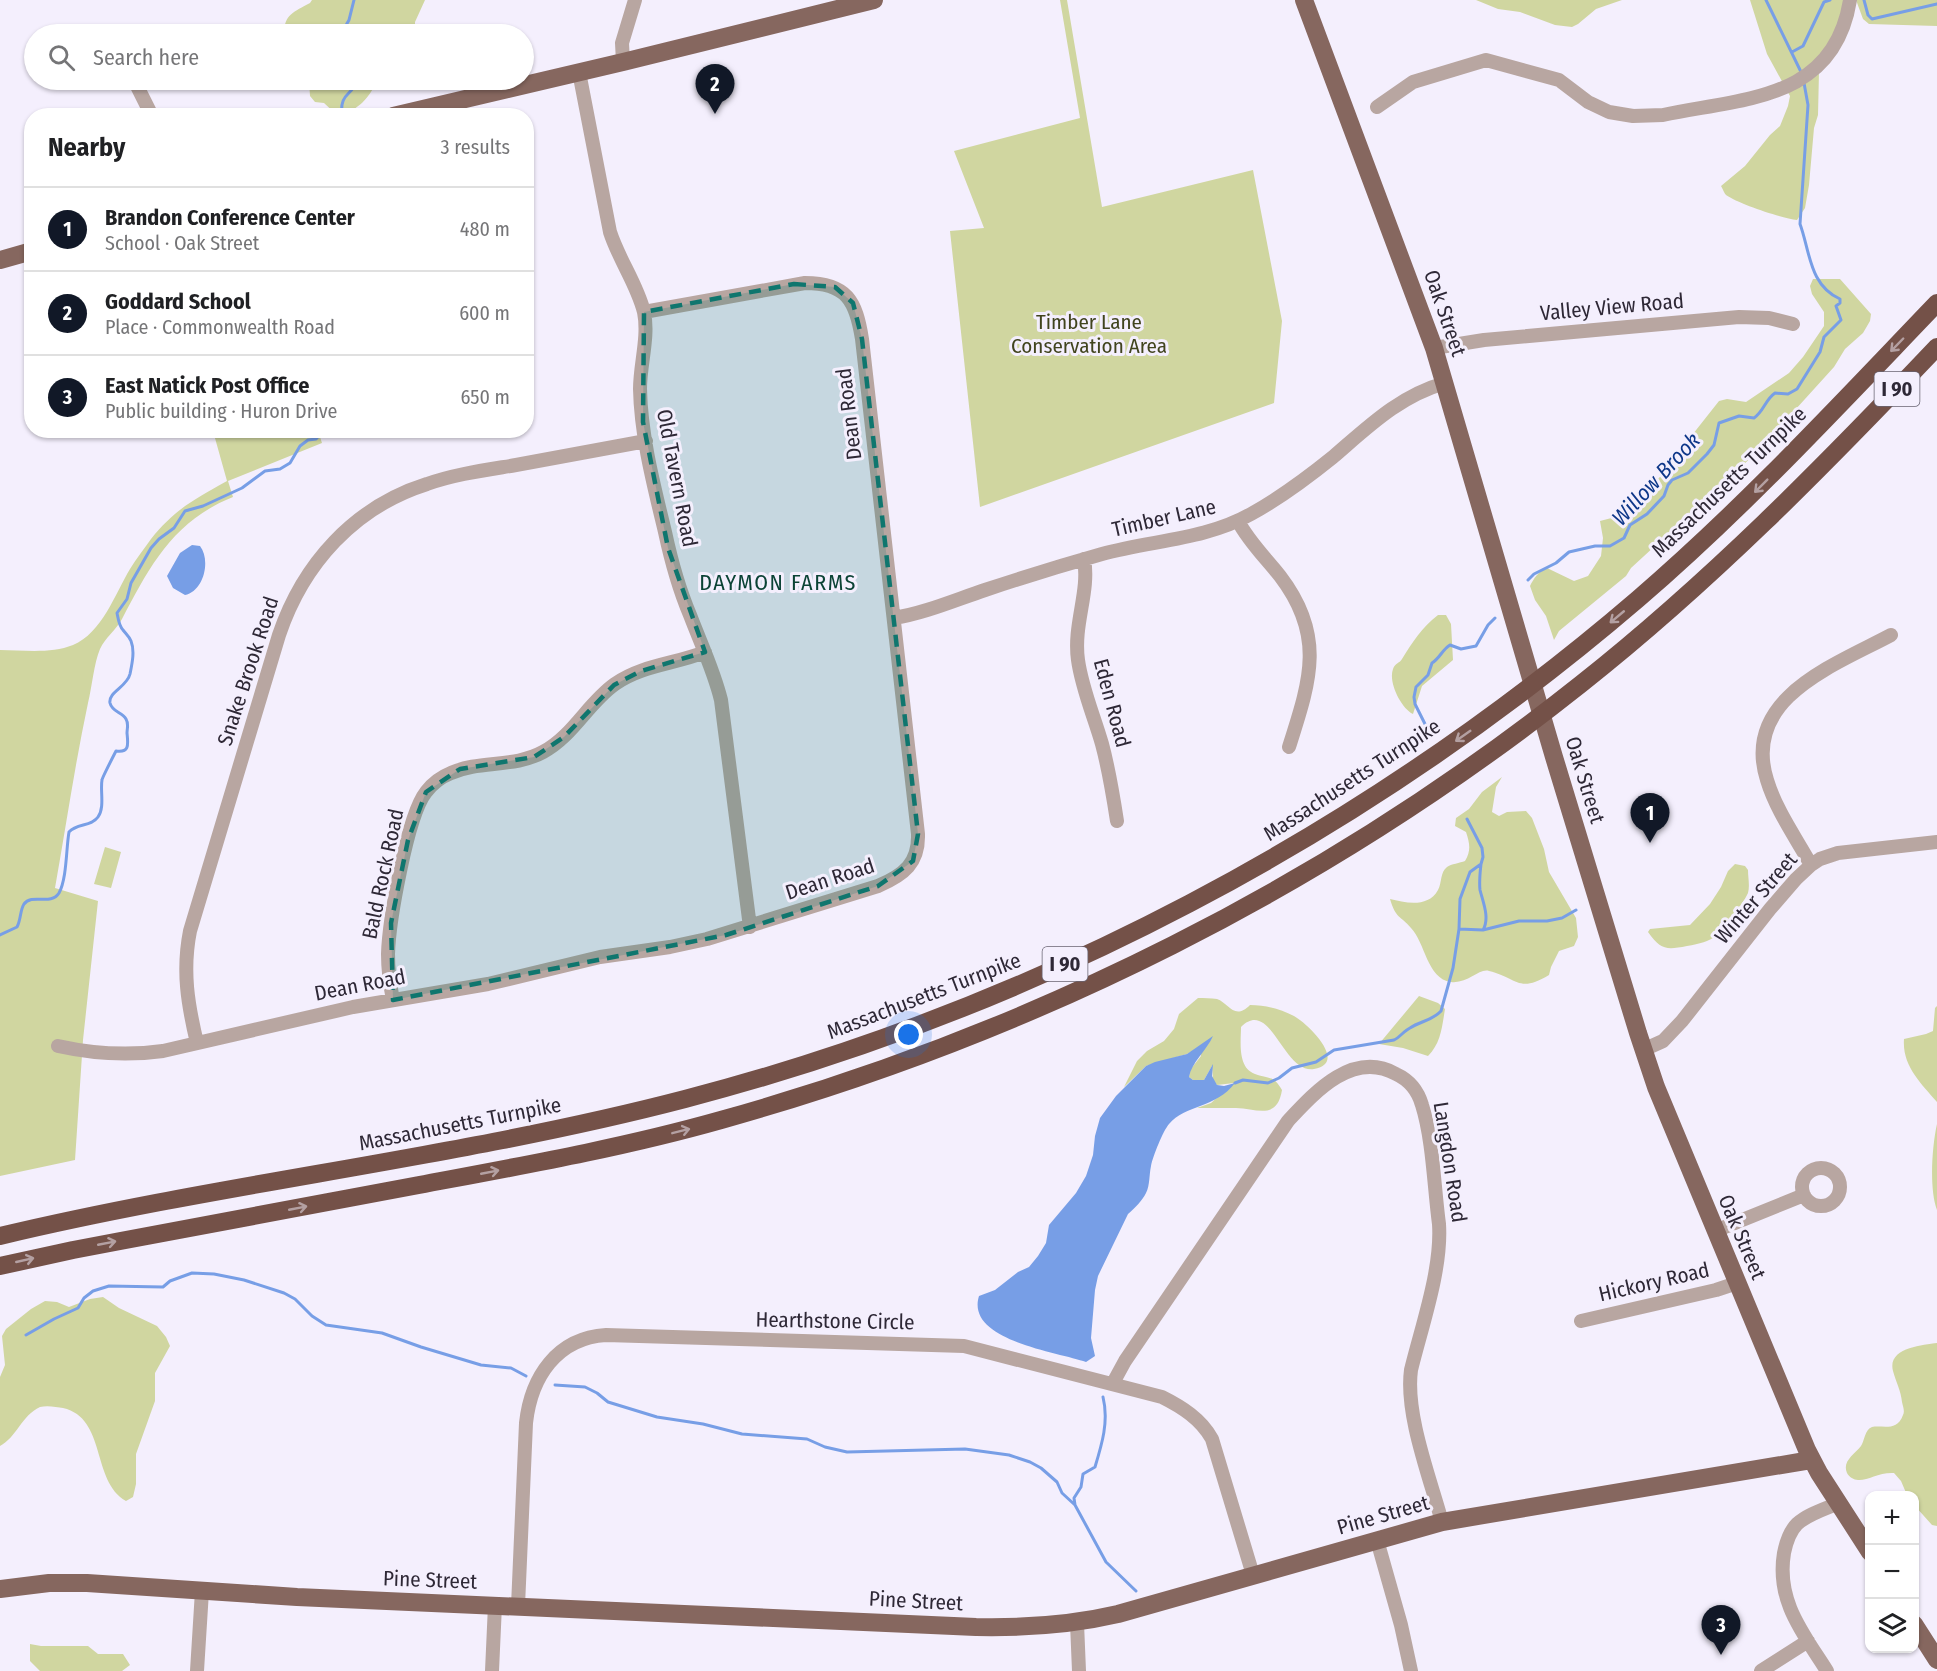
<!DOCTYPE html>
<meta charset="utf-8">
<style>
:root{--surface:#fff;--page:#f2f2f2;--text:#202124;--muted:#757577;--line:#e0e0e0;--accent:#111827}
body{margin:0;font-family:"Fira Sans Condensed",sans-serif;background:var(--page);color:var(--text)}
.controls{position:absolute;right:18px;bottom:18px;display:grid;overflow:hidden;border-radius:12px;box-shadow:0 2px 4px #0004}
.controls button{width:54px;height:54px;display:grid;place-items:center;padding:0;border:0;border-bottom:2px solid var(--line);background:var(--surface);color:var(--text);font:30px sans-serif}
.you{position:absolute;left:909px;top:1035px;width:21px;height:21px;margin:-15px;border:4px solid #fff;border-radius:50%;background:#1a73e8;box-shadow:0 0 0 9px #1a73e833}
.badge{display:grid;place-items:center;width:39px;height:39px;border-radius:50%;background:var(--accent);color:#fff;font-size:20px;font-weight:700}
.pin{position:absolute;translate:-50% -50px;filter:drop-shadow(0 2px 3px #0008)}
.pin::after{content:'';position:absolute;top:32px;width:21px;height:18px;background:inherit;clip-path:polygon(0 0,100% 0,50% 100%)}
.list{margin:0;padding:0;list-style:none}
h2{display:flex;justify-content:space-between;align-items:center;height:78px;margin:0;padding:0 24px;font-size:26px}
h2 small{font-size:20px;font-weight:400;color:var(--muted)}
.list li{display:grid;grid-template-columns:39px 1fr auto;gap:18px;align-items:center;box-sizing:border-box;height:84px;padding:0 24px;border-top:2px solid var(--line)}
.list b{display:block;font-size:22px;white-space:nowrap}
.list p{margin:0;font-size:20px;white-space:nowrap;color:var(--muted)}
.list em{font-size:20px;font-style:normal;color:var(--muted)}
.icon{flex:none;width:33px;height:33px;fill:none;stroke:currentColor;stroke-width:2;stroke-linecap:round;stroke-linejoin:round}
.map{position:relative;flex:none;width:1937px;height:1671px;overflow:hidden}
.search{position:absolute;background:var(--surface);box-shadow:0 2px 4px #0004;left:24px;top:24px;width:510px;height:66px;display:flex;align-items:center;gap:15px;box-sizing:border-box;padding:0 21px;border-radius:33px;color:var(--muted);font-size:22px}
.panel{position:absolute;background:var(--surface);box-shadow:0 2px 4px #0004;left:24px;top:108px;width:510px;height:330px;border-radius:24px}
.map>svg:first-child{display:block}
.green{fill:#d0d6a0}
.water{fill:#779ee6}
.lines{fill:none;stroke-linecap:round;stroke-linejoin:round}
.stream{stroke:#779ee6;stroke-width:3}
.minor{stroke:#b8a6a1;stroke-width:14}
.major{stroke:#86675f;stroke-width:18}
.highway{stroke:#745148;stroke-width:18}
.oneway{stroke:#b4a0a2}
.marked{fill:#0f766e;fill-opacity:0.2;stroke:#0f766e;stroke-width:4.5;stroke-dasharray:12 8;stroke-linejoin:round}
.labels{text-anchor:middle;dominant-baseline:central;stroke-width:6;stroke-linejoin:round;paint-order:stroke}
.shield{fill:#f4effd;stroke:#696472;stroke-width:1.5}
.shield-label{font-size:20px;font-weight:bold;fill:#2e2836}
.street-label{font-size:21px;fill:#2e2836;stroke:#f4effd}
.park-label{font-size:21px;fill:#41441e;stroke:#f4effd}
.water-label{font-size:22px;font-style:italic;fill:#0e3789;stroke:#f4effd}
.neighbourhood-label{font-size:22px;letter-spacing:1.5px;fill:#0c4336;stroke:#f4effd}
</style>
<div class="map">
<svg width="1937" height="1671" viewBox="0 0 1937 1671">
<rect width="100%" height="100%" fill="#f4effd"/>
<path class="green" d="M 312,0 L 425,0 L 415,22 L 415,34 L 284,34 C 284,14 294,12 310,3 Z
M 1060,0 L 1067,0 L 1102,207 L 1253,170 L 1282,321 L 1274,403 L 980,507 L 950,231 L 984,228 L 954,151 L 1080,118 Z
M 1476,0 L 1622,0 L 1596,9 L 1578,24 L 1572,27 L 1555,25 L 1520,12 L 1498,9 Z
M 1750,0 L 1843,0 L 1845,8 L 1844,16 L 1824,50 L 1819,72 L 1818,115 L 1814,128 L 1809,185 L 1805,208 L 1797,220 C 1781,218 1739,204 1726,195 C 1724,193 1723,189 1721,186 L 1745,166 L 1770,135 L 1780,126 L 1788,106 L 1790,96 L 1767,54 Z
M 1856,0 L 1937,0 L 1937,26 L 1869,24 L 1863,19 Z
M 309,80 L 378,80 C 367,100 361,108 338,116 L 324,103 L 315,102 L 310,96 Z
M 1813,279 L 1840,279 L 1871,314 L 1870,321 L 1863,333 L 1845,349 L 1834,367 L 1755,454 L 1631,568 L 1626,576 L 1559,631 L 1554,640 L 1546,616 L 1535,600 L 1530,586 C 1534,578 1538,572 1547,568 L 1574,581 L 1588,576 L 1601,556 L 1603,538 L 1600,521 L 1623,515 L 1643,502 L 1652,484 L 1678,461 L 1685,451 L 1689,439 L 1719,401 L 1727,399 L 1746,402 L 1789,373 L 1803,357 L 1824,326 L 1824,312 L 1812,294 L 1810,286 Z
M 213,431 L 318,431 L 322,443 L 228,481 L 233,497 C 173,521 150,566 122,619 C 116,630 105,638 100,649 C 94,663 92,687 88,703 C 75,764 66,826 55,888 L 98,901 L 83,1040 L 75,1160 L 0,1176 L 0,650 C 23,650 51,654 73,645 C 102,633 115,594 130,569 C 136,559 144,549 151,539 C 175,509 195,499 227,481 Z
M 1438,615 L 1446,615 L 1451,624 L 1453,660 L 1422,686 L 1413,714 C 1401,708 1388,682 1393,669 C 1395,663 1400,663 1402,659 C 1412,643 1422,627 1438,615 Z
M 1502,777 L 1496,787 L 1492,812 L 1499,816 L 1507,812 L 1526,811 L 1532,818 L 1544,849 L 1549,872 L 1576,918 L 1578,937 L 1574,946 L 1559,951 L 1551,967 L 1549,975 C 1518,994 1516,977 1489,971 C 1479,968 1468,984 1451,982 C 1427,979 1425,942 1411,928 C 1400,915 1396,919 1390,899 C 1406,903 1428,908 1438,890 C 1442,883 1440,872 1447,867 C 1451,864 1460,863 1465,861 C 1471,851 1470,844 1466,832 L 1455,826 L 1456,818 L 1469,809 L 1482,792 Z
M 105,847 L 121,852 L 111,888 L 94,884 Z
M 1735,864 L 1745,866 L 1748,870 C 1748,877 1750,886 1748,893 C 1745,900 1739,907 1735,913 C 1722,935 1713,942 1687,946 C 1666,950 1661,950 1648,932 L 1650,929 L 1690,925 L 1710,904 L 1721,887 L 1728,871 Z
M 1419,996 L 1438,1003 L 1445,1009 C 1442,1027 1441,1043 1428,1056 L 1403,1048 L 1379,1044 Z
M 1198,998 C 1204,998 1211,998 1217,999 C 1229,1003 1234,1021 1250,1005 C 1266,1005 1280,1009 1294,1016 C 1307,1023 1349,1063 1314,1069 C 1283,1074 1271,997 1241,1027 C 1241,1041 1237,1068 1255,1074 C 1269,1079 1273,1075 1282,1090 C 1277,1120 1258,1109 1236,1108 C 1223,1108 1210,1108 1197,1108 L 1211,1103 L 1234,1083 L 1217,1085 L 1213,1080 L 1212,1066 L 1204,1080 L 1193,1080 L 1189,1077 L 1190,1070 L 1201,1056 L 1199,1047 L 1187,1054 L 1146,1066 L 1124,1087 L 1137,1061 L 1147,1051 L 1164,1041 L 1174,1029 L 1179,1014 Z
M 1937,1006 L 1937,1102 C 1921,1083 1902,1066 1904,1039 L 1926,1034 L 1933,1031 L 1935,1008 Z
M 1937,1124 L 1937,1210 C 1929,1189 1932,1146 1937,1124 Z
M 103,1297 L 119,1308 L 157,1326 L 166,1337 L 170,1346 L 155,1373 L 155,1401 L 136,1454 L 136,1484 L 133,1497 L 126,1501 C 91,1481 107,1418 63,1408 C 57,1407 47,1405 40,1407 C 22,1415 16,1438 0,1446 L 0,1377 L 5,1365 L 2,1336 L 6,1329 L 31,1309 L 45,1301 L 57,1302 L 69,1307 L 90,1299 Z
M 1937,1343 L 1937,1526 L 1932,1525 L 1915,1506 L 1914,1496 L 1907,1495 L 1901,1481 L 1894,1473 C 1879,1472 1867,1481 1858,1480 C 1854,1480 1849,1477 1847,1473 C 1842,1461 1854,1455 1861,1446 C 1864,1442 1865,1429 1872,1427 C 1883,1425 1897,1432 1903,1415 C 1905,1411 1903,1407 1902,1402 C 1901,1391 1896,1382 1893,1371 C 1887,1348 1922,1345 1937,1343 Z
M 30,1644 L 41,1646 L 88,1646 L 98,1654 L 123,1654 L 130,1665 L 122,1671 L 40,1671 L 30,1661 Z"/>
<path class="water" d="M 192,545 L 200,546 C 211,560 204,591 185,595 L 173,588 L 167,576 L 180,553 Z
M 1213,1036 C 1207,1050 1191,1063 1189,1077 L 1193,1080 L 1204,1080 L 1213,1064 L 1212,1076 L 1217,1085 L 1224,1086 L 1235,1083 C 1216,1108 1185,1105 1169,1124 C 1163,1131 1153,1156 1151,1166 C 1149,1175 1150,1185 1146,1193 C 1142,1201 1135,1208 1128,1214 L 1098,1276 L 1095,1290 L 1091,1338 L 1095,1356 L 1086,1362 C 1059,1352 965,1341 979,1296 L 995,1290 L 1018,1272 L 1029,1267 L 1038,1256 L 1046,1243 L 1049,1225 L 1076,1193 L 1086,1176 L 1093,1155 L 1095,1136 L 1100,1118 L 1116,1096 L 1146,1066 L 1155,1062 L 1187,1054 Z"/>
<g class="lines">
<path class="stream" d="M 1766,0 L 1802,74
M 1864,0 L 1868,15 L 1872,19 L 1937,4
M 341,34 L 349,20 L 354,0
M 1792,52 L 1803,46 L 1824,2 L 1830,0
M 342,116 C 339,91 354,96 356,80
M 1528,580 L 1534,574 L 1556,563 L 1569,552 L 1595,546 L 1610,546 L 1624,538 L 1630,525 L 1647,514 L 1664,496 L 1668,485 L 1672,480 L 1688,473 L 1707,454 L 1714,445 L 1719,423 L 1739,416 L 1754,418 C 1764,411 1765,400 1775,393 L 1788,394 L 1797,389 L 1820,352 L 1824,337 L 1841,320 L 1836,306 L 1840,303 L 1840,299 C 1809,285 1810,251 1800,224 L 1808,105 L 1804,83
M 1426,726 L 1415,704 L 1414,697 L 1416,687 L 1428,675 L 1432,663 C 1440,658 1442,650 1450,645 L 1461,649 L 1476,646 L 1488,625 L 1495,618
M 1481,864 C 1480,873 1479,881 1480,890 C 1483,902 1490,918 1483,930
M 1459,929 L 1483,930 L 1519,921 L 1547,921 L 1562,918 L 1576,910
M 0,935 L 17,927 C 21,920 20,910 24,904 C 32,893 51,906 59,893 C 67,878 66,849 69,832 C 77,823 91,827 98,817 C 105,807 100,791 102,780 C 102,778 115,753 116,751 C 130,753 128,744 127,733 C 127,728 129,724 126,719 C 122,712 112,712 110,703 C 108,692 127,687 130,674 C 132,664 135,651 131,641 C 129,636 126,634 123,630 C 119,626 118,618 117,613 L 127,599 L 131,583 L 151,548 L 159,539 L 174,528 L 185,511 L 203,506 L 242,488 L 265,471 L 280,469 L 290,463 L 300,446 L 308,440 L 316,439 L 324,430
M 1235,1083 L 1243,1080 L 1268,1083 L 1279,1078 L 1292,1068 L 1316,1062 L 1334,1050 L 1394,1040 C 1400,1037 1404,1031 1410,1028 C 1420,1021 1432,1021 1441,1011 L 1453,968 L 1459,929 L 1460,899 L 1470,872 L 1481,864 L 1483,857 L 1482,848 L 1467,819
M 26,1335 L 54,1319 L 78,1308 L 84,1298 L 93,1291 L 109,1286 L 163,1287 L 170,1281 L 192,1273 L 214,1274 L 244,1280 L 284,1293 L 295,1299 L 312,1316 L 326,1325 L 382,1333 L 421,1347 L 481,1365 L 511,1368 L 526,1376
M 555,1385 L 585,1387 L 597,1393 L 608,1402 L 657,1417 L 703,1424 L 742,1434 L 807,1439 L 825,1447 L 847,1452 L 965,1449 L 1009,1455 L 1030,1462 L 1041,1468 L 1057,1482 L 1062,1493 L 1075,1505
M 1103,1397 C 1109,1421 1102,1444 1095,1467 L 1083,1474 L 1081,1487 L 1074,1498 L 1075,1505 L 1106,1562 L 1136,1591"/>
<path class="minor" d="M 623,62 L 622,43 L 635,0
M 579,72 L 610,232 C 619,260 637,284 644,312 C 649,337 640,364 640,389 C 641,437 654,486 665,532 C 671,560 679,589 690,615 C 701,644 714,671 721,700 L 750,927
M 134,80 L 152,116
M 1377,107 L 1413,82 L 1486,60 L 1559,80 L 1588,102 L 1609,112 L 1633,116 L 1663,115 C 1743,98 1834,101 1850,0
M 1434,348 L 1484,340 L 1739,317 L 1769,318 L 1793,324
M 1238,521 C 1249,542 1265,557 1280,576 C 1326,636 1310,681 1289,747
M 1084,559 C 1090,592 1073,624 1078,660 C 1082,689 1094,716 1102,744 C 1109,770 1113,795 1117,821
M 894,618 C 925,613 955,600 985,590 C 1024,577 1063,565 1102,554 C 1152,540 1205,540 1251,514 C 1280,498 1307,478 1333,457 C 1368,427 1399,396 1445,383
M 1811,865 C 1796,838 1776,810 1767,780 C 1741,698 1835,665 1891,635
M 393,1000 C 390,985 388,970 388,954 C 389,922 407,816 426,792 C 432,784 441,777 451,773 C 480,760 514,768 543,752 C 573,736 588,703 615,684 C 642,665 675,664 705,652
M 197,1043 C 188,1005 182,971 190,931 L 279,635 C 303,564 354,507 427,484 C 455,474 486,470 516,465 C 559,457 603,449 646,441
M 58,1046 C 94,1054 127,1056 163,1051 L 353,1007 L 488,984 L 600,957 L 670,947 L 707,939 L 878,886 C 904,875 919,863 918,834 L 862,339 C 856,301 847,283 805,283 L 644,312
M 1643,1050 L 1663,1041 L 1682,1021 L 1770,909 L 1796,879 L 1811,865 L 1820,859 L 1838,853 L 1937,842
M1802 1187a19 19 0 1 1 38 0a19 19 0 1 1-38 0Z
M 1715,1231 L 1804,1195
M 1581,1321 L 1716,1290 L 1737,1283
M 1113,1383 L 1125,1361 L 1288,1121 C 1315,1092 1353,1050 1396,1074 C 1409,1080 1418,1091 1422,1105 C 1433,1140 1434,1187 1439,1224 C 1442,1269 1422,1325 1411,1370 C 1405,1414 1430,1478 1442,1522
M 1377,1540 L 1401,1625 L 1411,1671
M 518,1606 L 526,1423 C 531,1377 557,1338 606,1335 L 964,1346 L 1162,1397 C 1182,1407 1201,1419 1212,1439 L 1253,1575
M 1077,1623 L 1079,1671
M 197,1671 L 202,1591
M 492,1671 L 495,1605
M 1761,1671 L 1808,1641
M 1827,1671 C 1803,1633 1776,1601 1784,1553 C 1786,1543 1790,1531 1797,1524 C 1808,1514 1825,1509 1839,1503"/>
<path class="major" d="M 1304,0 L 1434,348 L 1554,757 L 1638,1033 L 1656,1087 L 1807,1450 L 1819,1473 L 1870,1552
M 393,116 L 623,62 L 874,0
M 0,260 L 32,251
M 0,1589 L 49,1583 L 87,1583 L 297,1597 L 976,1627 C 1025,1628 1071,1625 1118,1614 L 1442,1522 L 1811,1460
M 1914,1624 L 1937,1660"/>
<path class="highway" d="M 0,1236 C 226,1182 459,1158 685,1099 C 1035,1008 1363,835 1638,599 C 1745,507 1840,404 1937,303
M 0,1266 L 73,1250 C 188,1228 303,1207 419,1185 C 520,1166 622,1148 721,1120 C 1033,1033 1327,886 1581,684 C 1710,582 1824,466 1937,347"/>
</g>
<defs><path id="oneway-shaft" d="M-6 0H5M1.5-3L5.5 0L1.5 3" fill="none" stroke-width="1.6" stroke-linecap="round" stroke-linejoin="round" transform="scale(1.5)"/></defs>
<g class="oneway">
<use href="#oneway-shaft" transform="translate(1897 345) rotate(134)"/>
<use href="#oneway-shaft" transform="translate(1761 486) rotate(135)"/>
<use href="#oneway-shaft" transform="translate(1617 617) rotate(140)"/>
<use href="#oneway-shaft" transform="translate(1463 736) rotate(145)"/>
<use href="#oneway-shaft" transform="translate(681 1131) rotate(-14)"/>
<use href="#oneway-shaft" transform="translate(490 1172) rotate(-11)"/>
<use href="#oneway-shaft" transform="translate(298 1208) rotate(-11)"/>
<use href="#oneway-shaft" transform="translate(107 1243) rotate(-11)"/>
<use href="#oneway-shaft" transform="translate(25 1260) rotate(-13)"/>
</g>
<path class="marked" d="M 794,284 L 835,287 L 853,303 L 862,339 L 918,834 L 913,861 L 878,886 L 726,935 L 393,1000 L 391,923 L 408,840 L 426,792 L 460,769 L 534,757 L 564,737 L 614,685 L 641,671 L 705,652 L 668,548 L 643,422 L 644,312 Z"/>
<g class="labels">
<g class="shield">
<rect x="1874.5" y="372" width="45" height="34" rx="4.5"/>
<rect x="1042.5" y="947" width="45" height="34" rx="4.5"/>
</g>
<g class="shield-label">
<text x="1897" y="389">I 90</text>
<text x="1065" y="964">I 90</text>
</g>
<g class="street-label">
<text transform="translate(1612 307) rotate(-5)">Valley View Road</text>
<text transform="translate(1445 313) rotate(71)">Oak Street</text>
<text transform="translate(849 414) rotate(-97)">Dean Road</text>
<text transform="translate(677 478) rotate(79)">Old Tavern Road</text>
<text transform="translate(1729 482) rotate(-44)">Massachusetts Turnpike</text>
<text transform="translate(1164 518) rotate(-13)">Timber Lane</text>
<text transform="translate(248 671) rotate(-72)">Snake Brook Road</text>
<text transform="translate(1112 703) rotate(75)">Eden Road</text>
<text transform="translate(1352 780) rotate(-33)">Massachusetts Turnpike</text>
<text transform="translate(1585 780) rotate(73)">Oak Street</text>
<text transform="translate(383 874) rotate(-78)">Bald Rock Road</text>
<text transform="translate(830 879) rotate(-18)">Dean Road</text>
<text transform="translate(1756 898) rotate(-49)">Winter Street</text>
<text transform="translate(360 985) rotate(-11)">Dean Road</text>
<text transform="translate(924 996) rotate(-21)">Massachusetts Turnpike</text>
<text transform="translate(460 1124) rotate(-11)">Massachusetts Turnpike</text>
<text transform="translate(1450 1162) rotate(81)">Langdon Road</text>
<text transform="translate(1742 1237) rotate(67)">Oak Street</text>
<text transform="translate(1654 1282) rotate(-13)">Hickory Road</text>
<text transform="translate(835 1321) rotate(1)">Hearthstone Circle</text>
<text transform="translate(1383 1515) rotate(-16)">Pine Street</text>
<text transform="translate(430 1580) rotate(2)">Pine Street</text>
<text transform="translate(916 1601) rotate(3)">Pine Street</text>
</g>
<g class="park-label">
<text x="1089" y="322">Timber Lane<tspan x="1089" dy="24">Conservation Area</tspan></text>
</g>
<g class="water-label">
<text transform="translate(1656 479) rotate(-47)">Willow Brook</text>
</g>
<g class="neighbourhood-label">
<text x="778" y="582">DAYMON FARMS</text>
</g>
</g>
</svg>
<div class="controls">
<button>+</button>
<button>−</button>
<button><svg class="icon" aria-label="layers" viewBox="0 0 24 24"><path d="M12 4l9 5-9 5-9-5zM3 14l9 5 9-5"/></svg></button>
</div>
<div class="you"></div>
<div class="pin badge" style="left:1650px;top:843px">1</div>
<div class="pin badge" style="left:715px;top:114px">2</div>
<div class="pin badge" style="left:1721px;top:1655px">3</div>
<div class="search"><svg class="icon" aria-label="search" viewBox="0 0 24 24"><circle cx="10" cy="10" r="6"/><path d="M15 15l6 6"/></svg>Search here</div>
<section class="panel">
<h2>Nearby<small>3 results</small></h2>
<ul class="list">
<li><span class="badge">1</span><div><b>Brandon Conference Center</b><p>School · Oak Street</p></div><em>480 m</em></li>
<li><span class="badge">2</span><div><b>Goddard School</b><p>Place · Commonwealth Road</p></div><em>600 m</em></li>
<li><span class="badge">3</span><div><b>East Natick Post Office</b><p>Public building · Huron Drive</p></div><em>650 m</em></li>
</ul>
</section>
</div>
